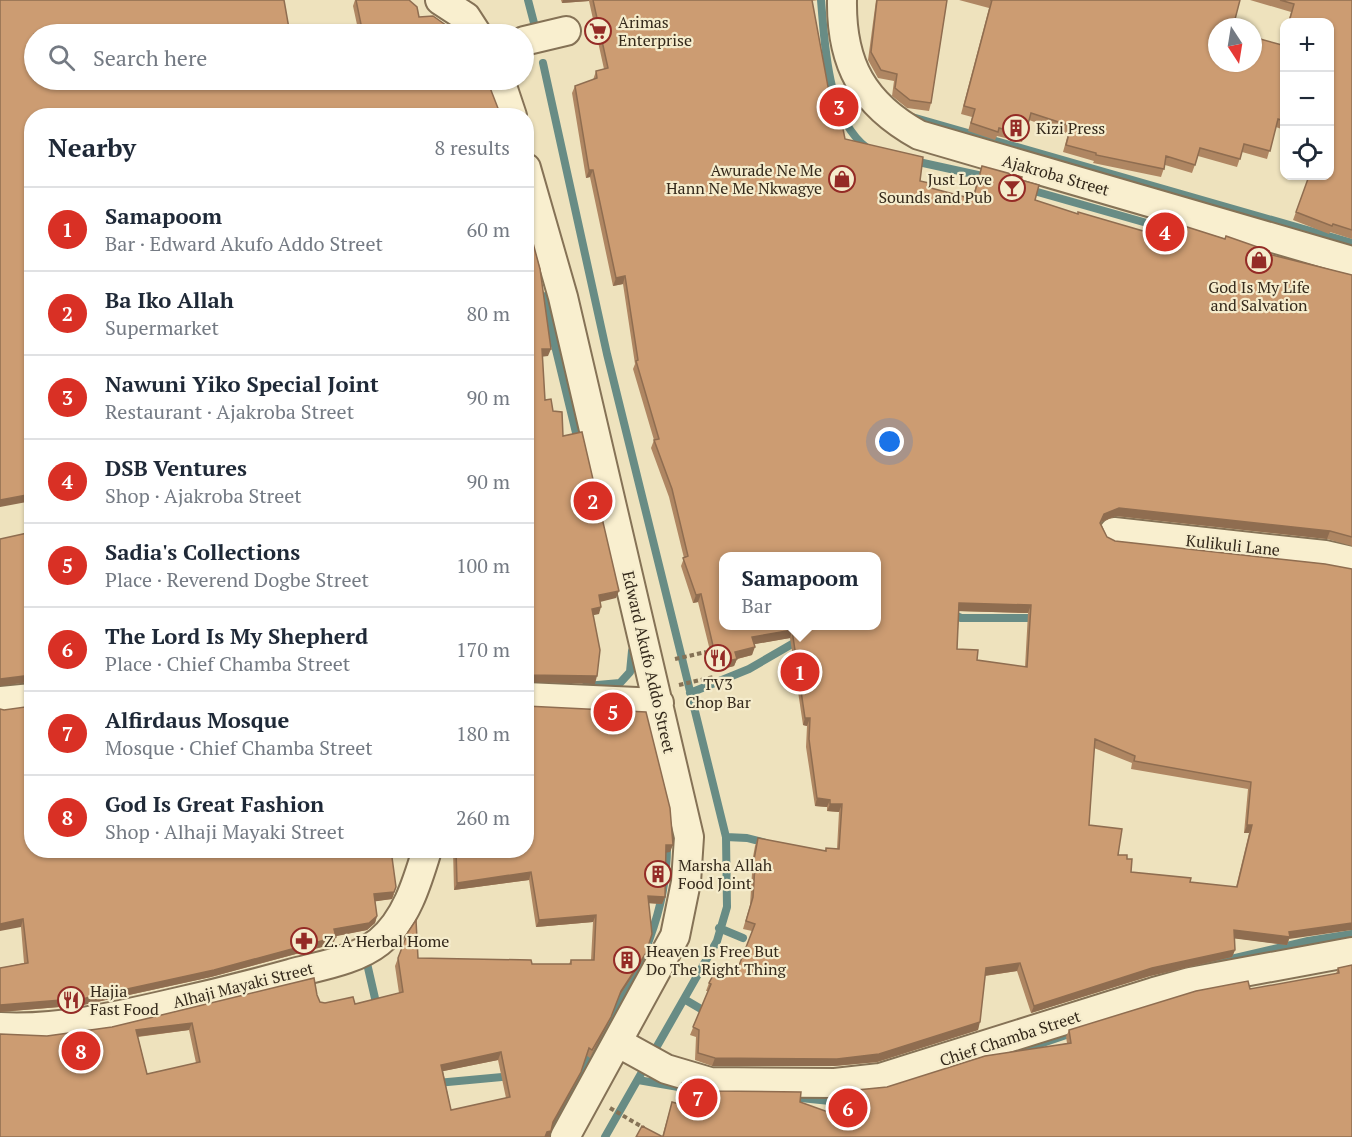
<!DOCTYPE html>
<meta charset="utf-8">
<style>
:root{--surface:#fff;--page:#f6f6f7;--text:#1f2937;--muted:#747a83;--line:#e0e1e3;--accent:#d93025}
body{margin:0;font-family:"PT Serif",serif;background:var(--page);color:var(--text)}
.controls{position:absolute;right:18px;top:18px;display:grid;overflow:hidden;border-radius:12px;box-shadow:0 2px 4px #0004}
.controls button{width:54px;height:54px;display:grid;place-items:center;padding:0;border:0;border-bottom:2px solid var(--line);background:var(--surface);color:var(--text);font:30px sans-serif}
.compass{position:absolute;left:1208px;top:18px;width:54px;height:54px;border-radius:50%;background:var(--surface);box-shadow:0 2px 4px #0004;rotate:168deg}
.you{position:absolute;left:890px;top:442px;width:21px;height:21px;margin:-15px;border:4px solid #fff;border-radius:50%;background:#1a73e8;box-shadow:0 0 0 9px #1a73e833}
.badge{display:grid;place-items:center;width:39px;height:39px;border-radius:50%;background:var(--accent);color:#fff;font-size:20px;font-weight:700}
.pin{position:absolute;translate:-50% -50%;border:3px solid #fff;box-shadow:0 2px 6px #0006}
.popup{position:absolute;left:719px;top:552px;width:162px;height:78px;box-sizing:border-box;display:grid;place-content:center;border-radius:12px;background:var(--surface);filter:drop-shadow(0 2px 4px #0005);font-size:20px;white-space:nowrap;color:var(--muted)}
.popup b{font-size:22px;color:var(--text)}
.popup::after{content:'';position:absolute;left:50%;top:100%;margin-left:-12px;border:12px solid transparent;border-top-color:var(--surface)}
.list{margin:0;padding:0;list-style:none}
h2{display:flex;justify-content:space-between;align-items:center;height:78px;margin:0;padding:0 24px;font-size:26px}
h2 small{font-size:20px;font-weight:400;color:var(--muted)}
.list li{display:grid;grid-template-columns:39px 1fr auto;gap:18px;align-items:center;box-sizing:border-box;height:84px;padding:0 24px;border-top:2px solid var(--line)}
.list b{display:block;font-size:22px;white-space:nowrap}
.list p{margin:0;font-size:20px;white-space:nowrap;color:var(--muted)}
.list em{font-size:20px;font-style:normal;color:var(--muted)}
.icon{flex:none;width:33px;height:33px;fill:none;stroke:currentColor;stroke-width:2;stroke-linecap:round;stroke-linejoin:round}
.map{position:relative;flex:none;width:1352px;height:1137px;overflow:hidden}
.search{position:absolute;background:var(--surface);box-shadow:0 2px 4px #0004;left:24px;top:24px;width:510px;height:66px;display:flex;align-items:center;gap:15px;box-sizing:border-box;padding:0 21px;border-radius:33px;color:var(--muted);font-size:22px}
.panel{position:absolute;background:var(--surface);box-shadow:0 2px 4px #0004;left:24px;top:108px;width:510px;height:750px;border-radius:24px}
.map>svg:first-child{display:block}
.lines{fill:none;stroke-linecap:round;stroke-linejoin:round}
.stream{stroke:#688c85;stroke-width:8}
.minor-casing{stroke:#857256;stroke-width:32}
.path{stroke:#857256;stroke-width:4;stroke-dasharray:4.5 3;stroke-linecap:butt}
.minor{stroke:#f9efcf;stroke-width:28}
.wall{fill:#af8662;fill-rule:evenodd}
.shaded-wall{fill:#8f6d50}
.building{fill:#cc9c72;stroke:#8f6d50;stroke-width:1.5;fill-rule:evenodd}
.labels{text-anchor:middle;dominant-baseline:central;stroke-width:4.5;stroke-linejoin:round;paint-order:stroke}
.poi-label{font-size:16px;fill:#34291b;stroke:#f5eccc;text-anchor:start}
.street-label{font-size:16px;fill:#34291b;stroke:#f5eccc}
</style>
<div class="map">
<svg width="1352" height="1137" viewBox="0 0 1352 1137">
<rect width="100%" height="100%" fill="#eee2bd"/>
<g class="lines">
<path class="stream" d="M 528,0 L 534,23
M 821,0 C 825,47 827,117 867,148
M 543,63 L 607,354 L 726,837 L 727,907 L 717,941 L 652,1055
M 912,117 L 1352,243
M 914,161 L 987,177
M 1027,189 L 1168,229
M 543,296 L 578,441
M 950,613 L 961,618 L 1038,618
M 586,686 L 620,683 L 630,672 L 632,651
M 690,693 L 749,669 L 799,640
M 726,837 L 747,838 L 766,843
M 719,928 L 743,938
M 366,959 L 377,1007
M 1201,966 L 1308,941 L 1352,934
M 684,999 L 701,1009
M 1010,1054 L 1075,1032
M 638,1080 L 690,1089
M 437,1083 L 512,1076
M 791,1097 L 830,1101 L 853,1096
M 546,1137 C 564,1106 581,1075 598,1044 C 633,978 668,921 667,843
M 605,1137 L 646,1065"/>
<defs>
<path id="minor" d="M 440,0 L 466,17 L 477,34
M 842,0 C 841,64 863,104 919,135 L 1352,261
M 524,41 L 566,31
M 500,80 L 512,116
M 526,168 L 563,297 L 689,837 L 686,882 L 675,936 L 565,1137
M 1114,532 L 1325,555 L 1352,561
M 526,697 L 659,703
M 0,701 L 32,698
M 0,1027 C 58,1030 114,1017 170,1004 C 210,995 250,985 290,974 C 318,966 355,961 379,942 C 406,920 417,883 427,850
M 617,1042 L 666,1069 L 710,1082 L 835,1083 L 880,1078 L 1154,992 L 1190,982 L 1352,952"/>
</defs>
<use href="#minor" class="minor-casing"/>
<path class="path" d="M 675,659 L 706,652
M 679,685 L 713,677
M 610,1108 L 644,1128"/>
<use href="#minor" class="minor"/>
</g>
<path class="wall" d="M 355,0 L 409,0 L 419,17 L 456,34 L 359,34 L 353,6 Z
M 561,0 L 818,0 L 812,1 L 831,118 L 845,139 L 920,181 L 927,187 L 972,199 L 982,166 L 1021,180 L 1035,200 L 1078,214 L 1156,235 L 1268,254 L 1352,275 L 1352,546 L 1327,539 L 1116,516 L 1101,522 L 1101,523 L 1107,537 L 1115,541 L 1325,564 L 1289,939 L 1287,945 L 1234,938 L 1235,950 L 1232,957 L 1150,976 L 1031,1013 L 1017,971 L 985,976 L 978,1030 L 877,1062 L 834,1066 L 712,1066 L 695,1060 L 696,1037 L 690,1035 L 708,991 L 706,991 L 709,983 L 738,968 L 752,931 L 743,929 L 750,905 L 752,873 L 750,873 L 755,846 L 758,838 L 825,851 L 826,848 L 837,849 L 839,812 L 827,811 L 827,807 L 815,806 L 806,747 L 807,726 L 803,725 L 790,638 L 754,644 L 752,655 L 737,659 L 734,666 L 715,671 L 698,602 L 693,603 L 681,566 L 684,558 L 669,497 L 651,448 L 654,440 L 633,369 L 635,364 L 623,284 L 613,286 L 590,177 L 586,178 L 572,93 L 575,86 L 593,80 L 596,71 L 604,69 L 589,1 L 562,3 ZM 959,611 L 1028,613 L 1025,667 L 977,660 L 957,649 ZM 1094,748 L 1132,763 L 1131,769 L 1248,789 L 1244,833 L 1249,833 L 1236,887 L 1190,882 L 1131,872 L 1127,859 L 1118,855 L 1089,825 Z
M 876,0 L 947,0 L 931,103 L 929,111 L 907,108 L 892,96 L 894,81 L 878,78 L 868,60 Z
M 959,0 L 1240,0 L 1217,27 L 1281,45 L 1284,34 L 1284,130 L 1276,127 L 1267,159 L 1242,152 L 1237,167 L 1198,156 L 1192,173 L 1165,165 L 1161,177 L 1093,163 L 1094,161 L 1063,152 L 1068,134 L 1029,120 L 1022,142 L 997,136 L 995,140 L 968,131 L 972,117 L 961,114 L 989,8 Z
M 1250,0 L 1352,0 L 1352,239 L 1330,232 L 1329,234 L 1293,220 L 1309,176 L 1329,176 L 1329,22 L 1288,22 L 1291,12 Z
M 4,710 L 394,894 L 392,899 L 375,901 L 377,916 L 375,923 L 367,930 L 335,936 L 333,944 L 211,977 L 83,1005 L 0,1012 L 0,968 L 24,963 L 21,927 Z
M 453,850 L 670,852 L 666,852 L 665,897 L 662,904 L 649,903 L 643,960 L 618,998 L 608,1024 L 590,1058 L 586,1055 L 578,1079 L 552,1125 L 0,1137 L 47,1036 L 112,1027 L 317,995 L 320,1002 L 325,1003 L 355,1004 L 399,993 L 395,966 L 408,932 L 418,958 L 532,964 L 569,964 L 571,960 L 591,960 L 593,922 L 536,927 L 529,880 L 454,890 ZM 189,1030 L 196,1063 L 147,1074 L 138,1037 ZM 498,1060 L 506,1098 L 451,1110 L 443,1071 Z
M 1352,965 L 1352,1137 L 662,1137 L 672,1102 L 677,1103 L 679,1090 L 682,1083 L 712,1091 L 800,1102 L 841,1117 L 845,1099 L 847,1091 L 887,1087 L 1067,1043 L 1066,1037 L 1069,1030 L 1250,989 L 1336,974 L 1338,968 Z"/>
<path class="shaded-wall" d="M 563,0 L 589,0 L 589,1 L 562,3 Z
M 589,170 L 593,170 L 590,177 L 586,178 Z
M 625,276 L 623,284 L 613,286 L 616,278 Z
M 542,349 L 551,349 L 548,356 L 540,357 Z
M 32,494 L 32,501 L 0,507 L 0,500 Z
M 1119,508 L 1330,531 L 1327,539 L 1116,516 L 1101,522 L 1104,514 Z
M 619,591 L 616,598 L 596,603 L 599,595 Z
M 701,594 L 698,602 L 693,603 L 696,595 Z
M 959,603 L 1031,605 L 1028,613 L 956,611 Z
M 601,607 L 599,614 L 590,616 L 592,609 Z
M 792,630 L 790,638 L 750,645 L 752,637 Z
M 755,647 L 752,655 L 737,659 L 734,666 L 715,671 L 717,663 L 735,652 Z
M 32,675 L 30,682 L 0,686 L 0,679 Z
M 526,675 L 597,676 L 595,684 L 526,682 Z
M 805,718 L 810,718 L 807,726 L 803,725 Z
M 817,798 L 830,800 L 827,807 L 815,806 Z
M 830,804 L 842,804 L 839,812 L 827,811 Z
M 1247,825 L 1252,825 L 1249,833 L 1244,833 Z
M 666,845 L 673,845 L 670,852 L 664,853 Z
M 753,865 L 755,865 L 752,873 L 750,873 Z
M 531,872 L 529,880 L 454,890 L 457,883 Z
M 396,887 L 392,899 L 371,902 L 374,894 Z
M 648,896 L 665,897 L 662,904 L 645,903 Z
M 596,915 L 593,922 L 536,927 L 539,920 Z
M 377,916 L 375,923 L 367,930 L 332,937 L 334,929 Z
M 23,919 L 21,927 L 0,931 L 0,924 Z
M 1352,923 L 1352,930 L 1289,939 L 1287,945 L 1231,938 L 1234,930 L 1289,932 Z
M 336,937 L 333,944 L 211,977 L 83,1005 L 0,1012 L 0,1005 Z
M 1235,950 L 1232,957 L 1150,976 L 1031,1013 L 1034,1006 L 1152,968 Z
M 646,953 L 643,960 L 618,998 L 608,1024 L 590,1058 L 621,991 Z
M 1020,963 L 1017,971 L 983,976 L 986,968 Z
M 980,1022 L 978,1030 L 877,1062 L 834,1066 L 712,1066 L 715,1058 Z
M 192,1023 L 189,1030 L 134,1037 L 136,1030 Z
M 501,1052 L 498,1060 L 439,1072 L 441,1065 Z
M 581,1072 L 578,1079 L 551,1129 L 553,1122 Z
M 551,1131 L 549,1137 L 545,1137 L 547,1132 Z"/>
<path class="building" d="M 0,0 L 284,0 L 290,34 L 34,34 L 34,80 L 487,80 L 501,116 L 32,116 L 32,494 L 0,500 Z
M 356,0 L 409,0 L 417,7 L 419,17 L 433,16 L 457,33 L 456,34 L 363,34 Z
M 593,0 L 812,0 L 829,92 L 831,118 L 841,119 L 845,139 L 923,157 L 920,181 L 929,183 L 927,187 L 973,199 L 982,166 L 1022,177 L 1021,180 L 1039,185 L 1035,200 L 1078,214 L 1078,212 L 1157,235 L 1162,219 L 1225,239 L 1226,236 L 1269,251 L 1268,254 L 1352,275 L 1352,537 L 1330,531 L 1119,508 L 1104,514 L 1100,523 L 1107,537 L 1115,541 L 1325,564 L 1352,569 L 1352,923 L 1289,932 L 1290,937 L 1234,930 L 1235,950 L 1152,968 L 1034,1006 L 1020,963 L 986,968 L 980,1022 L 879,1054 L 837,1059 L 715,1058 L 698,1053 L 699,1030 L 693,1027 L 711,984 L 709,983 L 718,966 L 738,968 L 755,924 L 746,921 L 753,897 L 755,865 L 753,865 L 758,838 L 826,851 L 826,848 L 839,849 L 842,804 L 830,804 L 830,800 L 817,798 L 809,739 L 810,718 L 805,718 L 792,630 L 752,637 L 755,647 L 735,652 L 737,659 L 717,663 L 701,594 L 696,595 L 683,558 L 688,556 L 672,489 L 654,440 L 659,439 L 636,361 L 638,360 L 625,276 L 616,278 L 593,170 L 589,170 L 575,86 L 597,78 L 596,71 L 608,68 ZM 723,556 L 876,556 L 876,626 L 723,626 ZM 959,603 L 1031,605 L 1027,667 L 977,660 L 978,650 L 957,649 ZM 1095,739 L 1135,756 L 1134,761 L 1251,782 L 1247,825 L 1252,825 L 1237,887 L 1190,882 L 1191,878 L 1131,872 L 1132,859 L 1127,859 L 1127,855 L 1118,855 L 1122,829 L 1089,825 Z
M 877,0 L 947,0 L 931,103 L 910,100 L 895,88 L 897,74 L 881,70 L 871,52 Z
M 990,0 L 1240,0 L 1233,27 L 1217,27 L 1217,63 L 1253,63 L 1253,37 L 1282,45 L 1284,36 L 1284,121 L 1278,119 L 1270,151 L 1244,144 L 1240,159 L 1200,148 L 1195,165 L 1166,156 L 1164,169 L 1096,155 L 1096,153 L 1066,145 L 1071,126 L 1031,113 L 1025,135 L 999,128 L 998,132 L 971,123 L 975,109 L 964,106 L 992,0 Z
M 1280,0 L 1352,0 L 1352,230 L 1333,224 L 1332,226 L 1296,212 L 1309,176 L 1329,176 L 1329,22 L 1289,22 L 1294,4 Z
M 526,217 L 540,269 L 551,349 L 542,349 L 545,400 L 551,399 L 553,411 L 562,412 L 563,436 L 582,432 L 619,591 L 599,595 L 601,607 L 592,609 L 600,650 L 597,676 L 526,675 Z
M 32,532 L 32,675 L 0,679 L 0,539 Z
M 32,706 L 32,850 L 391,850 L 396,887 L 394,892 L 374,894 L 377,916 L 369,923 L 334,929 L 336,937 L 214,970 L 86,998 L 0,1005 L 0,968 L 28,963 L 23,919 L 0,924 L 0,709 L 4,710 Z
M 526,706 L 646,712 L 670,808 L 673,845 L 666,845 L 665,897 L 648,896 L 652,934 L 646,953 L 621,991 L 611,1017 L 592,1050 L 589,1048 L 581,1072 L 553,1122 L 551,1131 L 547,1132 L 545,1137 L 0,1137 L 0,1034 L 47,1036 L 112,1027 L 314,978 L 317,995 L 320,1002 L 325,1003 L 353,997 L 355,1004 L 403,992 L 398,958 L 408,932 L 416,920 L 418,958 L 531,960 L 532,964 L 571,964 L 571,960 L 594,960 L 596,915 L 539,920 L 531,872 L 457,883 L 456,850 L 526,850 ZM 192,1023 L 200,1062 L 147,1074 L 136,1030 ZM 501,1052 L 510,1097 L 451,1110 L 441,1065 Z
M 1352,965 L 1352,1137 L 636,1137 L 642,1126 L 663,1137 L 672,1102 L 679,1104 L 682,1083 L 712,1091 L 801,1092 L 800,1102 L 842,1117 L 847,1091 L 887,1087 L 985,1056 L 1071,1043 L 1069,1030 L 1196,991 L 1248,981 L 1250,989 L 1339,973 L 1338,968 Z"/>
<defs>
<symbol id="supermarket-ring" viewBox="-11 -11 22 22"><circle r="9.5" fill="#f5eccc" stroke="#942b26" stroke-width="1.5"/><path d="M-6-5.5h2.5l.6 2H6L4.5 2H-2.5L-4.4-4H-6ZM-1.5 3.2a1.3 1.3 0 1 0 .1 0ZM3 3.2a1.3 1.3 0 1 0 .1 0Z" fill="#942b26"/></symbol>
<symbol id="building-ring" viewBox="-11 -11 22 22"><circle r="9.5" fill="#f5eccc" stroke="#942b26" stroke-width="1.5"/><path d="M-4-6H4V6H1V3H-1V6H-4ZM-2.5-4.3h1.7v1.8h-1.7ZM.8-4.3h1.7v1.8H.8ZM-2.5-1h1.7V.8h-1.7ZM.8-1h1.7V.8H.8Z" fill="#942b26"/></symbol>
<symbol id="shop-ring" viewBox="-11 -11 22 22"><circle r="9.5" fill="#f5eccc" stroke="#942b26" stroke-width="1.5"/><path d="M-5-2.5h2.3a2.7 3.5 0 0 1 5.4 0H5L5.5 6h-11ZM-1.5-2.5h3a1.5 2.3 0 0 0-3 0Z" fill="#942b26"/></symbol>
<symbol id="bar-ring" viewBox="-11 -11 22 22"><circle r="9.5" fill="#f5eccc" stroke="#942b26" stroke-width="1.5"/><path d="M-6-5H6L.8 .8V4.5H3.5V6h-7V4.5H-.8V.8Z" fill="#942b26"/></symbol>
<symbol id="restaurant-ring" viewBox="-11 -11 22 22"><circle r="9.5" fill="#f5eccc" stroke="#942b26" stroke-width="1.5"/><path d="M-5-6h1v4h1v-4h1v4h1v-4h1v5L-1.5 .5V6h-2V.5L-5-1ZM5-6V6H3V1.5H1.5Q1.5-4 5-6Z" fill="#942b26"/></symbol>
<symbol id="pharmacy-ring" viewBox="-11 -11 22 22"><circle r="9.5" fill="#f5eccc" stroke="#942b26" stroke-width="1.5"/><path d="M-2-6h4v4h4v4h-4v4h-4v-4h-4v-4h4Z" fill="#942b26"/></symbol>
</defs>
<g fill-rule="evenodd">
<use href="#supermarket-ring" x="583" y="16" width="30" height="30"/>
<use href="#building-ring" x="1001" y="113" width="30" height="30"/>
<use href="#shop-ring" x="827" y="164" width="30" height="30"/>
<use href="#bar-ring" x="997" y="173" width="30" height="30"/>
<use href="#shop-ring" x="1244" y="245" width="30" height="30"/>
<use href="#restaurant-ring" x="703" y="643" width="30" height="30"/>
<use href="#building-ring" x="643" y="859" width="30" height="30"/>
<use href="#pharmacy-ring" x="289" y="926" width="30" height="30"/>
<use href="#building-ring" x="612" y="945" width="30" height="30"/>
<use href="#restaurant-ring" x="56" y="985" width="30" height="30"/>
</g>
<g class="labels">
<g class="poi-label">
<text x="618" y="22">Arimas<tspan x="618" dy="18">Enterprise</tspan></text>
<text x="1036" y="128">Kizi Press</text>
<text x="822" y="170" text-anchor="end">Awurade Ne Me<tspan x="822" dy="18">Hann Ne Me Nkwagye</tspan></text>
<text x="992" y="179" text-anchor="end">Just Love<tspan x="992" dy="18">Sounds and Pub</tspan></text>
<text x="1259" y="287" text-anchor="middle">God Is My Life<tspan x="1259" dy="18">and Salvation</tspan></text>
<text x="718" y="684" text-anchor="middle">TV3<tspan x="718" dy="18">Chop Bar</tspan></text>
<text x="678" y="865">Marsha Allah<tspan x="678" dy="18">Food Joint</tspan></text>
<text x="324" y="941">Z. A Herbal Home</text>
<text x="646" y="951">Heaven Is Free But<tspan x="646" dy="18">Do The Right Thing</tspan></text>
<text x="90" y="991">Hajia<tspan x="90" dy="18">Fast Food</tspan></text>
</g>
<g class="street-label">
<text transform="translate(1056 175) rotate(16)">Ajakroba Street</text>
<text transform="translate(1233 545) rotate(6)">Kulikuli Lane</text>
<text transform="translate(649 662) rotate(77)">Edward Akufo Addo Street</text>
<text transform="translate(243 985) rotate(-14)">Alhaji Mayaki Street</text>
<text transform="translate(1010 1038) rotate(-18)">Chief Chamba Street</text>
</g>
</g>
</svg>
<div class="controls">
<button>+</button>
<button>−</button>
<button><svg class="icon" aria-label="locate" viewBox="0 0 24 24"><circle cx="12" cy="12" r="6"/><path d="M12 2v4M12 18v4M2 12h4M18 12h4"/></svg></button>
</div>
<svg class="compass" viewBox="-18 -18 36 36"><path d="M0-13l5 13h-10z" fill="#e53935"/><path d="M0 13l5-13h-10z" fill="#747a83"/></svg>
<div class="you"></div>
<div class="pin badge" style="left:800px;top:672px">1</div>
<div class="popup"><b>Samapoom</b>Bar</div>
<div class="pin badge" style="left:593px;top:501px">2</div>
<div class="pin badge" style="left:839px;top:107px">3</div>
<div class="pin badge" style="left:1165px;top:232px">4</div>
<div class="pin badge" style="left:613px;top:712px">5</div>
<div class="pin badge" style="left:848px;top:1108px">6</div>
<div class="pin badge" style="left:698px;top:1098px">7</div>
<div class="pin badge" style="left:81px;top:1051px">8</div>
<div class="search"><svg class="icon" aria-label="search" viewBox="0 0 24 24"><circle cx="10" cy="10" r="6"/><path d="M15 15l6 6"/></svg>Search here</div>
<section class="panel">
<h2>Nearby<small>8 results</small></h2>
<ul class="list">
<li><span class="badge">1</span><div><b>Samapoom</b><p>Bar · Edward Akufo Addo Street</p></div><em>60 m</em></li>
<li><span class="badge">2</span><div><b>Ba Iko Allah</b><p>Supermarket</p></div><em>80 m</em></li>
<li><span class="badge">3</span><div><b>Nawuni Yiko Special Joint</b><p>Restaurant · Ajakroba Street</p></div><em>90 m</em></li>
<li><span class="badge">4</span><div><b>DSB Ventures</b><p>Shop · Ajakroba Street</p></div><em>90 m</em></li>
<li><span class="badge">5</span><div><b>Sadia's Collections</b><p>Place · Reverend Dogbe Street</p></div><em>100 m</em></li>
<li><span class="badge">6</span><div><b>The Lord Is My Shepherd</b><p>Place · Chief Chamba Street</p></div><em>170 m</em></li>
<li><span class="badge">7</span><div><b>Alfirdaus Mosque</b><p>Mosque · Chief Chamba Street</p></div><em>180 m</em></li>
<li><span class="badge">8</span><div><b>God Is Great Fashion</b><p>Shop · Alhaji Mayaki Street</p></div><em>260 m</em></li>
</ul>
</section>
</div>
